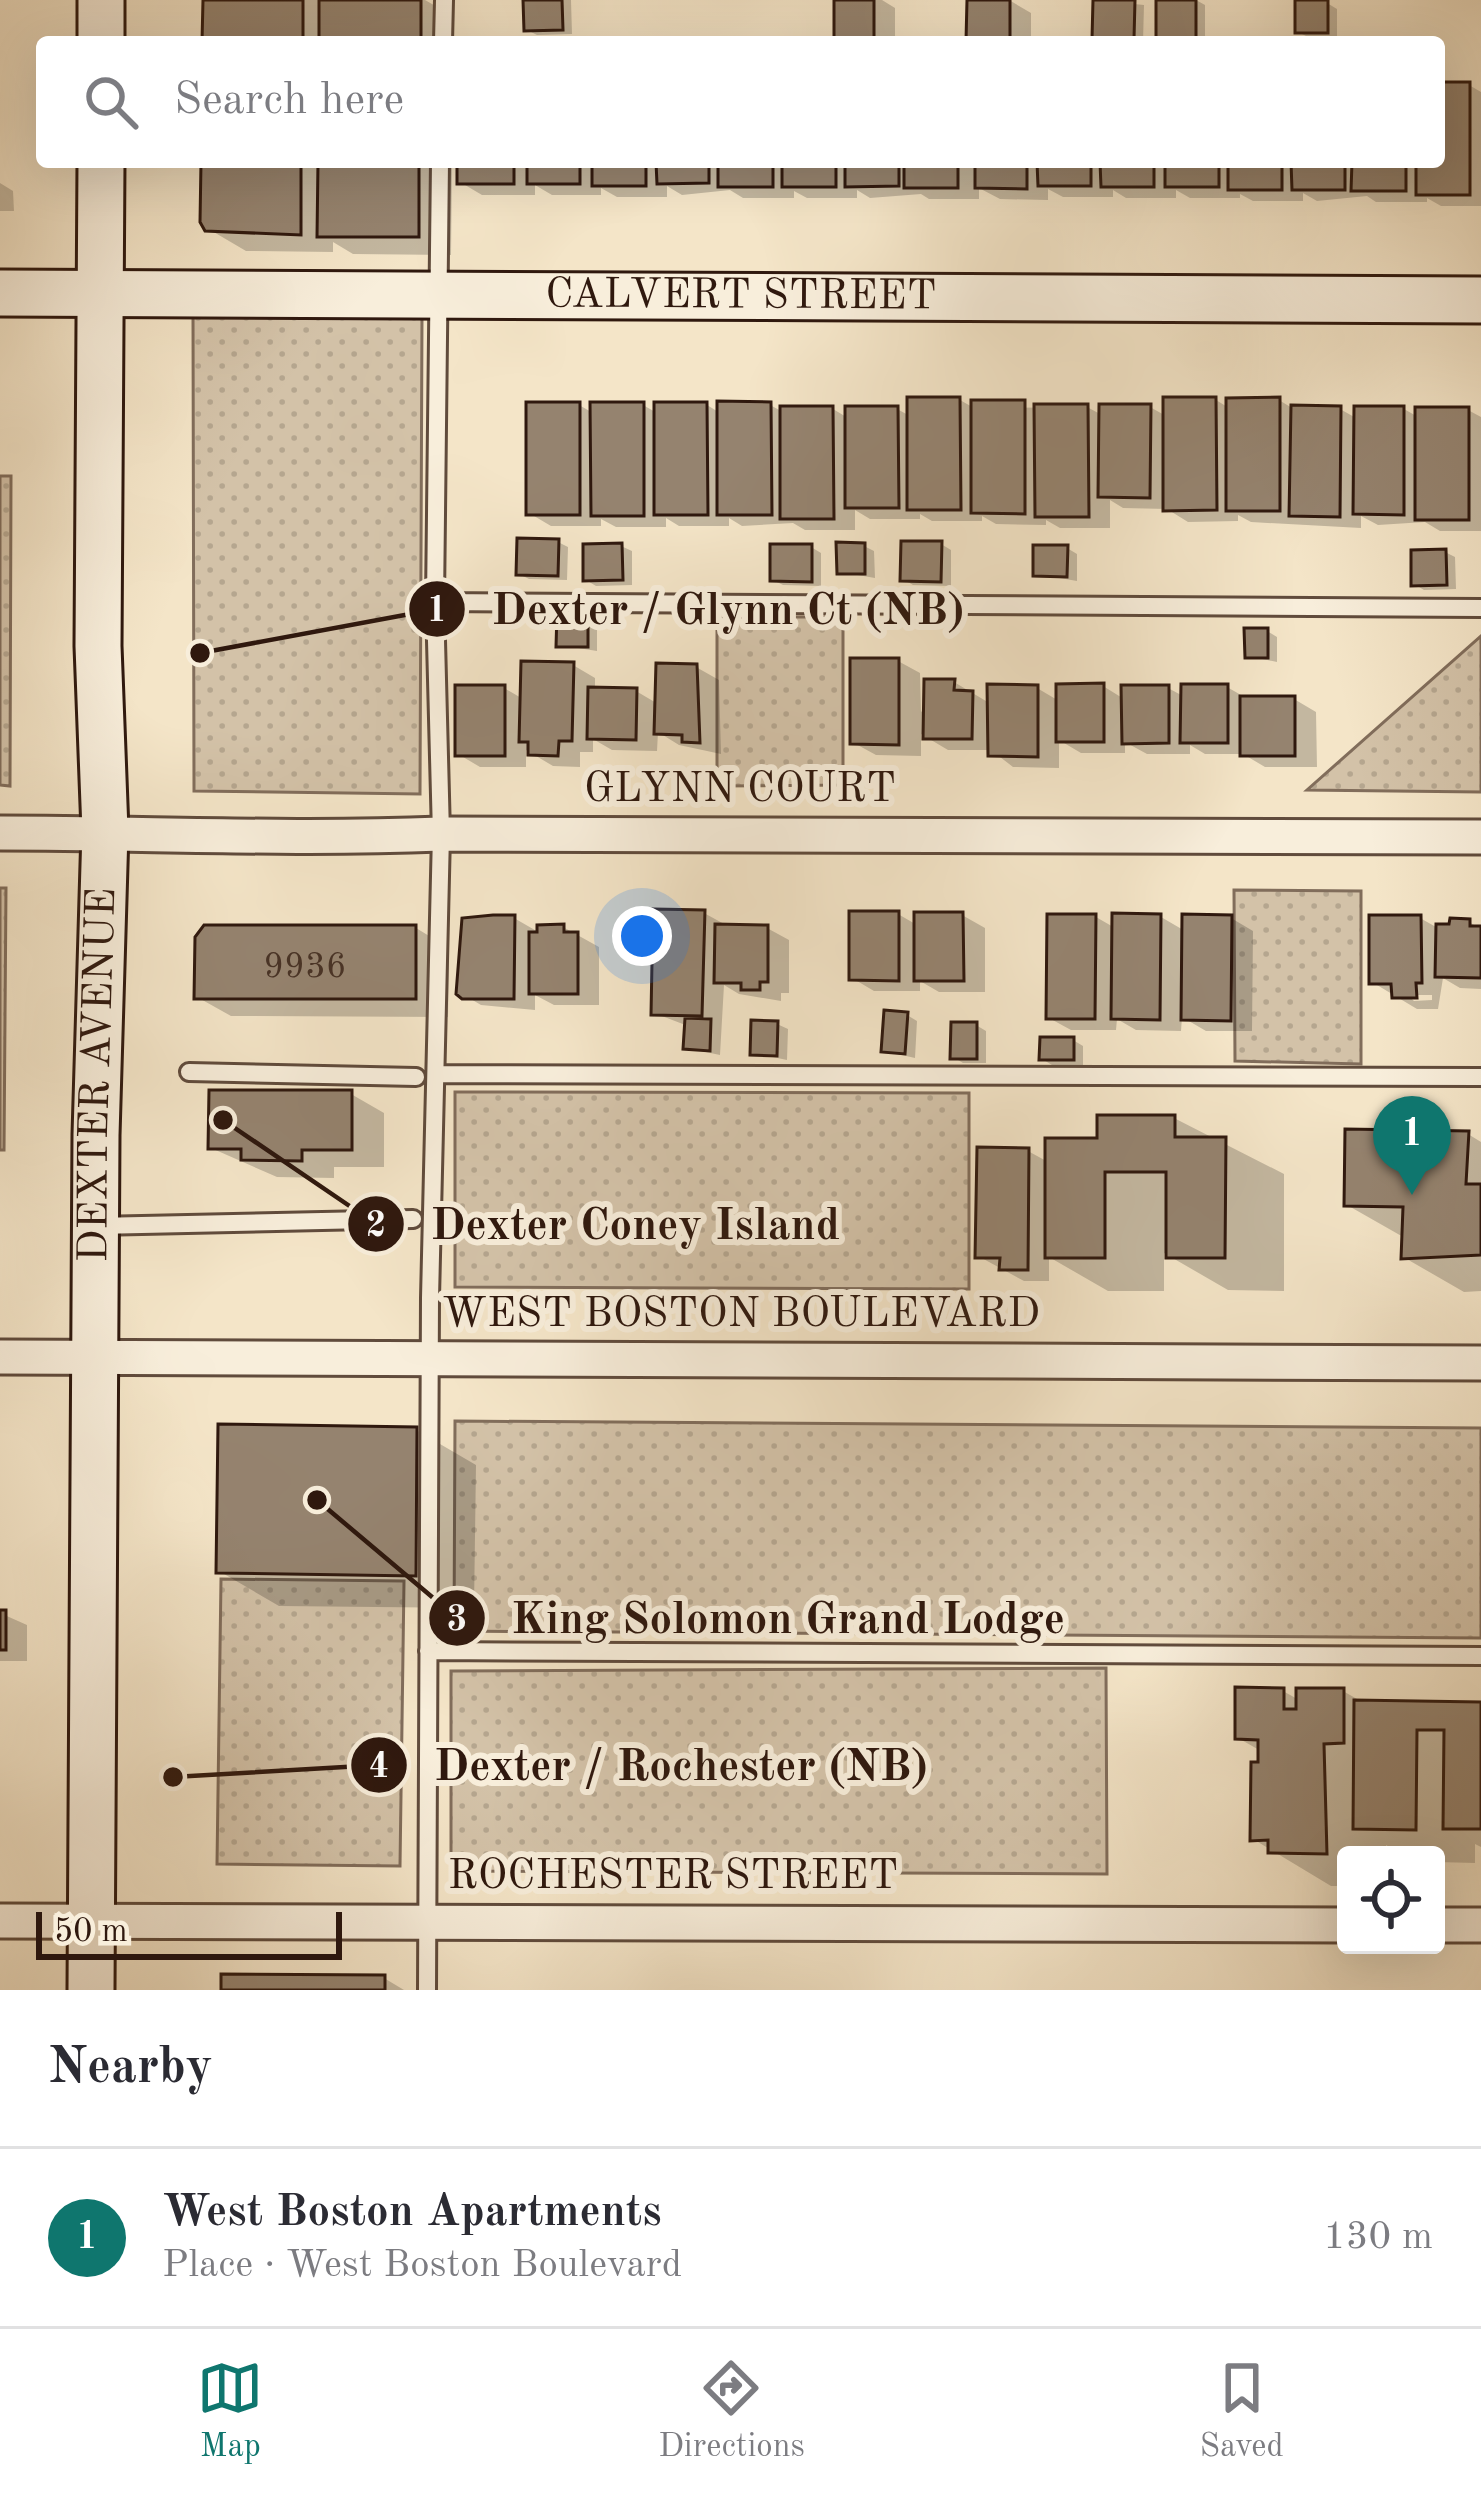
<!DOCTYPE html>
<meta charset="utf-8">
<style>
:root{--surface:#fff;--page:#f7f7f7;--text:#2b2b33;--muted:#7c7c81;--line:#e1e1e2;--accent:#0f766e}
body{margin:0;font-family:"Old Standard TT",serif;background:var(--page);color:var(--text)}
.controls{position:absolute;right:36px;bottom:36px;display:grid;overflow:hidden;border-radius:12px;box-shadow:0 12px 48px #0002}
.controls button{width:108px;height:108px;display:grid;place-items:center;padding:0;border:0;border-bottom:3px solid var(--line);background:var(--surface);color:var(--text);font:60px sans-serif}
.scale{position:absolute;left:36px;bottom:30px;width:306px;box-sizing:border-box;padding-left:12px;border:6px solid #2f180e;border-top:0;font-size:33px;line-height:42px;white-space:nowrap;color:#2f180e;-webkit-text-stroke:9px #f8eedb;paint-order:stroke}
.you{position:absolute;left:642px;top:936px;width:42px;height:42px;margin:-30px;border:9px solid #fff;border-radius:50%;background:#1a73e8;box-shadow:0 0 0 18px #1a73e833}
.badge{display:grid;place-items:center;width:78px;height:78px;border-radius:50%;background:var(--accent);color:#fff;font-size:39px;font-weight:700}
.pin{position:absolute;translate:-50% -99px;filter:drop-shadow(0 3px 6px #0008)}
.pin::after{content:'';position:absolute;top:63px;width:42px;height:36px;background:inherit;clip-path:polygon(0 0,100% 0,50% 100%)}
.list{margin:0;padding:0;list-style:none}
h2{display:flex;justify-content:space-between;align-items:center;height:156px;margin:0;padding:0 48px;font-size:51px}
h2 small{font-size:39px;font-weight:400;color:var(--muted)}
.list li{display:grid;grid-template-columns:78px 1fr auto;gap:36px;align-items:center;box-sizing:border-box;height:180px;padding:0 48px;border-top:3px solid var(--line)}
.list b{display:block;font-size:45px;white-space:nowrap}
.list p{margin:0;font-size:39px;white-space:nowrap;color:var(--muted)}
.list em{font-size:39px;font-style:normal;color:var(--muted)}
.icon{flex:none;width:66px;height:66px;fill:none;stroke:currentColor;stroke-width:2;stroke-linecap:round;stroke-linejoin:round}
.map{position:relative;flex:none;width:1481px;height:1990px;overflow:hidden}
.search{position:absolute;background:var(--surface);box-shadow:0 12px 48px #0002;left:36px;right:36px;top:36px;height:132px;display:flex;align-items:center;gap:30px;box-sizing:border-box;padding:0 42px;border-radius:12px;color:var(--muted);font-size:45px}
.sheet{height:336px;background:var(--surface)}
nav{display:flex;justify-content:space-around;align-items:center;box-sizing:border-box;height:168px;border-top:3px solid var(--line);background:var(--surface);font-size:33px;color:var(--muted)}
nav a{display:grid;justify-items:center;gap:6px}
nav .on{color:var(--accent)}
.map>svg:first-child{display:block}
.grass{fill:url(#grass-dots);stroke:#816d5b;stroke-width:3}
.shadow{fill:#0003;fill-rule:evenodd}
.building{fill:#95836f;stroke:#2f180e;stroke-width:3}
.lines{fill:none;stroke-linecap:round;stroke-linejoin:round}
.lane-casing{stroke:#604b3c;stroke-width:22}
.street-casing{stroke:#604b3c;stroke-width:39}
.secondary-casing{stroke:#2f180e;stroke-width:51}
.lane{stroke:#f8eedb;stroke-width:16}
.street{stroke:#f8eedb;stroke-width:33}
.secondary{stroke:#f8eedb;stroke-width:45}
.labels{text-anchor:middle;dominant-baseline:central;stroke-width:12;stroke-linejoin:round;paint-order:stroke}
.number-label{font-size:36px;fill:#483326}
.street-label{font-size:42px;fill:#2f180e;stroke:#f8eedb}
.leader{fill:none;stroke:#2f180e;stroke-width:4.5}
.callout-dot{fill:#2f180e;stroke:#f8eedb;stroke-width:4.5}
.mark-label{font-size:36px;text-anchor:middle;font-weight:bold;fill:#fff}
.callout-label{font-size:45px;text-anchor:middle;font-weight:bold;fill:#2f180e;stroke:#f8eedb;stroke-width:12;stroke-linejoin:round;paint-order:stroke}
</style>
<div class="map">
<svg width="1481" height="1990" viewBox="0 0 1481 1990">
<defs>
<pattern id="grass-dots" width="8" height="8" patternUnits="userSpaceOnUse" patternTransform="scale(3)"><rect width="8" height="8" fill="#d3c2a8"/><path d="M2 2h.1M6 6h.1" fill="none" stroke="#b5a68f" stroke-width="1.8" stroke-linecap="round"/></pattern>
</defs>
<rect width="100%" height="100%" fill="#f4e5c8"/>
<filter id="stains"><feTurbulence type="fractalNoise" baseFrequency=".00167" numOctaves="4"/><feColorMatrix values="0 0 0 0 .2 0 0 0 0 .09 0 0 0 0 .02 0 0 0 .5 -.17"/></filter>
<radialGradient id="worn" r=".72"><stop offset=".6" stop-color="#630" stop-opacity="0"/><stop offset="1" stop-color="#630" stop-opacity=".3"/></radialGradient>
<path class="grass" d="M 193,313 L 422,315 L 420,794 L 194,791 Z
M 0,476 L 11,476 L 10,786 L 0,785 Z
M 717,617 L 843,617 L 843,785 L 717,786 Z
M 1481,636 L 1481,792 L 1307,790 Z
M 0,888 L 6,888 L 4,1150 L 0,1150 Z
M 1234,890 L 1361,891 L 1361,1064 L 1235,1061 Z
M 455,1092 L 969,1093 L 969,1289 L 455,1287 Z
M 455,1421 L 1481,1428 L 1481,1638 L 454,1631 Z
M 221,1579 L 404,1581 L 400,1866 L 217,1864 Z
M 1106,1668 L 1107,1874 L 451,1871 L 451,1671 Z"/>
<path class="shadow" d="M 206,0 L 425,0 L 453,16 L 453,42 L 205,42 Z
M 526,0 L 571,0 L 572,34 L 537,35 L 527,30 Z
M 837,0 L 882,0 L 895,8 L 895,42 L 845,42 L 837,37 Z
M 970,0 L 1009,0 L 1031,13 L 1031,42 L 969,40 Z
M 1096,0 L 1144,5 L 1143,42 L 1095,37 Z
M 1159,0 L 1196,0 L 1205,5 L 1205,42 L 1159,39 Z
M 1327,3 L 1337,9 L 1337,37 L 1308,37 L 1298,32 Z
M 1439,85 L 1469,85 L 1481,92 L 1481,206 L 1441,206 L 1427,198 L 1427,202 L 1376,202 L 1367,196 L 1317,201 L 1303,193 L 1303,201 L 1253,201 L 1240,194 L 1240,198 L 1190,198 L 1176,190 L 1176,198 L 1126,198 L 1113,190 L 1113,197 L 1063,197 L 1048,189 L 1048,200 L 1000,199 L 979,188 L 979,199 L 929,199 L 921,194 L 870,198 L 857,190 L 857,198 L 807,198 L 794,191 L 794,198 L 743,198 L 730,190 L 682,195 L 667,186 L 667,197 L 617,197 L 601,188 L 601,195 L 552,195 L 535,185 L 535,195 L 482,195 L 460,182 L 460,162 L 1439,162 Z
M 204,162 L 452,162 L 451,255 L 353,254 L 333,242 L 333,252 L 246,251 L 212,231 Z
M 0,183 L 13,191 L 14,211 L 0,211 Z
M 960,400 L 974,408 L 1087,407 L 1102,415 L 1150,407 L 1166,416 L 1216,400 L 1229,408 L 1279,400 L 1292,408 L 1340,409 L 1356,418 L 1404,409 L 1418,417 L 1468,410 L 1481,417 L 1481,531 L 1440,531 L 1425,522 L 1378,525 L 1361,516 L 1361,528 L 1251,522 L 1238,515 L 1238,521 L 1188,522 L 1167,509 L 1123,508 L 1110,500 L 1110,528 L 1060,528 L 1046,520 L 1046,525 L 996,524 L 982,516 L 982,521 L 932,521 L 920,514 L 920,519 L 870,519 L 855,510 L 855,530 L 805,530 L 793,523 L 742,526 L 729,518 L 729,526 L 679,526 L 666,518 L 666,527 L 616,527 L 601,519 L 601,526 L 551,526 L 529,513 L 579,405 L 593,413 L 643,405 L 657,413 L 707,405 L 720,413 L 770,405 L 783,412 L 833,409 L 848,418 L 897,409 L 910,416 Z
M 558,542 L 568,547 L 567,580 L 529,579 L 519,574 Z
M 941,544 L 951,550 L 951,586 L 913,585 L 903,579 Z
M 621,546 L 632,551 L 632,585 L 596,586 L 586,580 Z
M 864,546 L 874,551 L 875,578 L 840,572 Z
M 811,547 L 821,553 L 821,586 L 783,585 L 773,580 Z
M 1067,548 L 1077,554 L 1077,581 L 1036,574 Z
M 1445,552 L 1455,557 L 1456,589 L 1424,590 L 1414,584 Z
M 587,616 L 597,622 L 597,651 L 559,645 Z
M 1267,631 L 1277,637 L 1277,662 L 1248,656 Z
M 898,661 L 920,673 L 921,712 L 954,682 L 991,704 L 1037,688 L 1059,701 L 1103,686 L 1124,699 L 1168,688 L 1183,696 L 1227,687 L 1248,699 L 1294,699 L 1316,712 L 1317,767 L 1265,767 L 1243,754 L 1205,754 L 1190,745 L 1190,754 L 1147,754 L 1125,742 L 1125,753 L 1081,753 L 1059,740 L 1059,768 L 1013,767 L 991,750 L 948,750 L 921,734 L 921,756 L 876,755 L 854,743 Z
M 573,665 L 595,678 L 595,690 L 636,691 L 658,704 L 696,667 L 719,680 L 721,754 L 679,745 L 658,732 L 657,751 L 612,750 L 593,739 L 593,752 L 580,752 L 580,767 L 553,766 L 526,750 L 526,767 L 480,767 L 458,754 L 504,688 L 523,699 Z
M 704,913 L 726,925 L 767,928 L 789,940 L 789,993 L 781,993 L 781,1001 L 739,994 L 724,985 L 720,1055 L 686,1048 L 688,1026 L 654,1013 Z
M 898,914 L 917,925 L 962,915 L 985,928 L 985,992 L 939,992 L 920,981 L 920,991 L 874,991 L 852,978 Z
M 1096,917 L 1115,928 L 1161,917 L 1185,931 L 1231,918 L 1253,931 L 1252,1031 L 1206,1031 L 1182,1017 L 1181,1031 L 1136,1030 L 1117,1019 L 1116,1030 L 1071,1030 L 1049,1018 Z
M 514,918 L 540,933 L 563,927 L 599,947 L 599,1005 L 554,1005 L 535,995 L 535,1010 L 481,1005 L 459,992 L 460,944 Z
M 1420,918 L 1436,927 L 1469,922 L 1481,929 L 1481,989 L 1460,988 L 1443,978 L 1438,1009 L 1417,1009 L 1372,982 ZM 1408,995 L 1432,995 L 1432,1000 L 1414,1001 Z
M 416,928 L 449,948 L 448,1017 L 231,1016 L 197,997 Z
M 907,1015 L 917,1021 L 915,1058 L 884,1051 Z
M 777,1024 L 788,1029 L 787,1060 L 753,1053 Z
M 976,1025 L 986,1031 L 986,1063 L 963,1063 L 953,1057 Z
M 1073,1040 L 1083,1046 L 1083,1065 L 1052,1065 L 1042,1059 Z
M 351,1094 L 384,1113 L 384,1167 L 334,1167 L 334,1178 L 277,1177 L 211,1148 Z
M 1174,1118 L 1284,1174 L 1284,1291 L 1228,1290 L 1164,1253 L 1164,1291 L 1108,1291 L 1049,1257 L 1049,1281 L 1024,1281 L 978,1256 L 1028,1151 L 1048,1162 Z
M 1468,1134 L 1481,1142 L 1481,1291 L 1464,1292 L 1405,1258 L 1405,1238 L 1347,1205 Z
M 416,1430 L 476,1465 L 474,1608 L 279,1606 L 219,1571 Z
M 0,1613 L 27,1625 L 27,1661 L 0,1661 Z
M 1283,1691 L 1299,1700 L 1343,1691 L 1364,1703 L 1481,1705 L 1481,1847 L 1475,1844 L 1475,1863 L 1436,1862 L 1436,1855 L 1403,1855 L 1386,1845 L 1386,1855 L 1346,1855 L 1346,1886 L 1331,1886 L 1253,1839 L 1261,1751 L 1238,1738 Z
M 384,1978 L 404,1990 L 224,1990 Z"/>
<path class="building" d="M 203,0 L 303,0 L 303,42 L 202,42 Z
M 319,0 L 421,0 L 421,42 L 319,42 Z
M 523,0 L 562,0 L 563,30 L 524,31 Z
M 834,0 L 874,0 L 874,39 L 834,39 Z
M 967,0 L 1010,0 L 1010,42 L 966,41 Z
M 1093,0 L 1135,0 L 1134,39 L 1092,39 Z
M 1156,0 L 1196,0 L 1196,42 L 1156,41 Z
M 1295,0 L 1328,0 L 1328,33 L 1295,33 Z
M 1439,82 L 1470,82 L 1470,195 L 1416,195 L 1416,162 L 1439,162 Z
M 201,162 L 301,162 L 301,235 L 205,231 L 200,222 Z
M 318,162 L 419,162 L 419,237 L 317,237 Z
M 457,162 L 514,162 L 514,184 L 457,184 Z
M 527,162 L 580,162 L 580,184 L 527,184 Z
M 592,162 L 646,162 L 646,186 L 592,186 Z
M 656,162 L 709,162 L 709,183 L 657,184 Z
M 718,162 L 773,162 L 773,187 L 718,187 Z
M 782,162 L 836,162 L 836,187 L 782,187 Z
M 845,162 L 899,162 L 899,186 L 845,187 Z
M 904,162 L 958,162 L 958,188 L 904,188 Z
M 975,162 L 1027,162 L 1027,189 L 975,188 Z
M 1037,162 L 1091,162 L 1091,186 L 1038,186 Z
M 1100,162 L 1154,162 L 1154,187 L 1101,187 Z
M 1165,162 L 1219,162 L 1219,187 L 1165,187 Z
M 1228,162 L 1282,162 L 1282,190 L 1228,190 Z
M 1291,162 L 1345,162 L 1345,190 L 1292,190 Z
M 1352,162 L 1406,162 L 1406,191 L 1351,191 Z
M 907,397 L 960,397 L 961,510 L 907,510 Z
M 1163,397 L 1216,397 L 1217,510 L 1163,511 Z
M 1280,397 L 1280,511 L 1226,511 L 1226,398 Z
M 971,400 L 1025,400 L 1025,514 L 971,513 Z
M 717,401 L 771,402 L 772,515 L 717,515 Z
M 526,402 L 580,402 L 580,515 L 526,515 Z
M 590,402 L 644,402 L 644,516 L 591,516 Z
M 654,402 L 707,402 L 708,515 L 654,515 Z
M 1034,404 L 1088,404 L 1089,517 L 1035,517 Z
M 1099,404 L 1151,404 L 1150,498 L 1098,497 Z
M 1291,405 L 1341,406 L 1340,517 L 1289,516 Z
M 780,406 L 833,406 L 834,519 L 780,519 Z
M 845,406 L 898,406 L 899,508 L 845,508 Z
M 1354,406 L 1404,406 L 1404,515 L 1353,514 Z
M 1415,407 L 1469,407 L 1469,520 L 1415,520 Z
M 517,538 L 559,539 L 558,576 L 516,575 Z
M 901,541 L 942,541 L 941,582 L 900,581 Z
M 836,542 L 865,543 L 865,574 L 837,574 Z
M 622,543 L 623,580 L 583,581 L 583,544 Z
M 770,544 L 812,544 L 812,582 L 770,581 Z
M 1033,545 L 1068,545 L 1067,577 L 1033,576 Z
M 1446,549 L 1447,585 L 1411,586 L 1411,550 Z
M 557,612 L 588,613 L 588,647 L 556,647 Z
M 1244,628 L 1268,628 L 1268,658 L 1245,658 Z
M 850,658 L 899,658 L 899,745 L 850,744 Z
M 521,661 L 574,662 L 572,741 L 559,741 L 558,756 L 528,755 L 528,742 L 519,742 Z
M 656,663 L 697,664 L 700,743 L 682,742 L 682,735 L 654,734 Z
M 924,679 L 955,679 L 954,690 L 973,691 L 972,739 L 923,739 Z
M 1104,683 L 1104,742 L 1056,742 L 1056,684 Z
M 987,684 L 1038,685 L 1038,757 L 988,756 Z
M 1181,684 L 1228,684 L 1228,743 L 1180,743 Z
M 455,685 L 505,685 L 505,756 L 455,756 Z
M 1121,685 L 1169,685 L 1169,743 L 1122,744 Z
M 588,687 L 637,688 L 636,740 L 587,739 Z
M 1240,696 L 1295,696 L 1295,756 L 1240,756 Z
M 653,909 L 705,910 L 702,1016 L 651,1015 Z
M 849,911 L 899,911 L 899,981 L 849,980 Z
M 914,912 L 963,912 L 964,981 L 914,981 Z
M 1112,913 L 1161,914 L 1160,1020 L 1111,1019 Z
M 1047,914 L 1096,914 L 1095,1019 L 1046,1019 Z
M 1182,914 L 1232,915 L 1231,1021 L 1181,1020 Z
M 493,915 L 515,915 L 514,999 L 462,999 L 456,994 L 462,918 Z
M 1369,915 L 1421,915 L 1422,983 L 1416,983 L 1417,998 L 1392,998 L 1391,984 L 1369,984 Z
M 1450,918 L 1470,919 L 1470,926 L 1481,926 L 1481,978 L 1435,977 L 1436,924 L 1449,924 Z
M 564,924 L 564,932 L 578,932 L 578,994 L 529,994 L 529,932 L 537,932 L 537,925 Z
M 715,924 L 768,925 L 768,982 L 760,982 L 760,990 L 741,990 L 741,983 L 714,983 Z
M 204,925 L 416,925 L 416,999 L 194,999 L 195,937 Z
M 884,1010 L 908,1012 L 905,1054 L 881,1052 Z
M 685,1018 L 711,1019 L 710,1051 L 683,1049 Z
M 751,1020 L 778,1021 L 777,1056 L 750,1055 Z
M 951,1022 L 977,1022 L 977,1059 L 950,1059 Z
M 1040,1037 L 1074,1037 L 1074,1060 L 1039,1060 Z
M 209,1090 L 352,1090 L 352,1150 L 302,1150 L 302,1161 L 241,1160 L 241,1149 L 208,1149 Z
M 1097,1115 L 1175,1115 L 1175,1137 L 1226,1137 L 1225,1258 L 1166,1258 L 1166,1172 L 1105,1172 L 1105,1258 L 1045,1258 L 1045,1138 L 1097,1138 Z
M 1345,1129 L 1469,1131 L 1466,1184 L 1481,1184 L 1481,1255 L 1401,1259 L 1403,1207 L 1344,1206 Z
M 977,1147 L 1029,1148 L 1028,1270 L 999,1270 L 1000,1258 L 975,1258 Z
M 218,1424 L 417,1427 L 416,1576 L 216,1573 Z
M 0,1610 L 6,1610 L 6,1650 L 0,1650 Z
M 1235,1687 L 1284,1688 L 1284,1709 L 1296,1709 L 1296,1688 L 1344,1688 L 1344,1743 L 1324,1744 L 1327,1854 L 1268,1853 L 1268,1840 L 1250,1841 L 1251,1762 L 1258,1762 L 1258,1740 L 1235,1739 Z
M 1354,1700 L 1481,1702 L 1481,1829 L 1443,1829 L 1444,1730 L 1417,1730 L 1416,1830 L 1353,1829 Z
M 221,1974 L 385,1975 L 385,1990 L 221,1990 Z"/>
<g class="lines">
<defs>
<path id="lane" d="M 443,42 L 444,0
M 435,602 L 1481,608
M 189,1072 L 416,1077
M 436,1074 L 1481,1077
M 96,1226 L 413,1219
M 428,1651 L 1481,1656
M 427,1990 L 430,1298 L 441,834 L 435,602 L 440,162"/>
<path id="street" d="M 0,833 C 147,833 294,840 441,834 L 1481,837
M 0,1357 L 1481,1363
M 0,1921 L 1346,1925
M 1436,1925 L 1481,1925"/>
<g id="secondary">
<path d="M 101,42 L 101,0"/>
<path id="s1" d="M 0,293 L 1481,300"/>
<path id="s2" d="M 91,1990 L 96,1135 L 105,831 L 98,646 L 101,162"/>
</g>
</defs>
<use href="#lane" class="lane-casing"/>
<use href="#street" class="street-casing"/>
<use href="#secondary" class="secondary-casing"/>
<use href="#lane" class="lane"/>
<use href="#street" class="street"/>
<use href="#secondary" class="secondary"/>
</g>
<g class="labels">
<g class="number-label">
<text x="305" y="968">9936</text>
</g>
<g class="street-label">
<text stroke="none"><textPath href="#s1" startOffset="741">CALVERT STREET</textPath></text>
<text x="740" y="790">GLYNN COURT</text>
<text stroke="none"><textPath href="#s2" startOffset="915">DEXTER AVENUE</textPath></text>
<text x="741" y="1315">WEST BOSTON BOULEVARD</text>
<text x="673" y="1877">ROCHESTER STREET</text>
</g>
</g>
<path class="leader" d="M200 653L437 609M223 1120L376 1224M317 1500L457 1618M173 1777L379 1765"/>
<g class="callout-dot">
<circle cx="200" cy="653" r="12"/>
<circle cx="223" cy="1120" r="12"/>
<circle cx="317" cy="1500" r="12"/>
<circle cx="173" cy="1777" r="12"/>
<circle cx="437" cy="609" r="30"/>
<circle cx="376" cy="1224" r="30"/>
<circle cx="457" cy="1618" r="30"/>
<circle cx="379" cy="1765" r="30"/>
</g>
<g class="mark-label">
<text x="437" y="621">1</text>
<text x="376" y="1236">2</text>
<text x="457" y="1630">3</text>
<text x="379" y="1777">4</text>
</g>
<g class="callout-label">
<text x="728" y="624">Dexter / Glynn Ct (NB)</text>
<text x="635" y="1239">Dexter Coney Island</text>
<text x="788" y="1633">King Solomon Grand Lodge</text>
<text x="681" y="1780">Dexter / Rochester (NB)</text>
</g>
<rect width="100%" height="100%" filter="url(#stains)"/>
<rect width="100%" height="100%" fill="url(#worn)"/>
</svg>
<div class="controls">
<button><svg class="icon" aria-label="locate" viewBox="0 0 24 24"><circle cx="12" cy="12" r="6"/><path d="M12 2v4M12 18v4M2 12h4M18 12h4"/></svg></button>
</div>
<div class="scale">50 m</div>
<div class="you"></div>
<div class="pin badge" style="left:1412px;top:1195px">1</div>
<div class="search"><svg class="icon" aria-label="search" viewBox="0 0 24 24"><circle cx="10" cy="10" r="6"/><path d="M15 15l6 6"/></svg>Search here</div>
</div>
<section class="sheet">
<h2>Nearby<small></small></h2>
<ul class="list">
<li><span class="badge">1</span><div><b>West Boston Apartments</b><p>Place · West Boston Boulevard</p></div><em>130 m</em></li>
</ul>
</section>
<nav>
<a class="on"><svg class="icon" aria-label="map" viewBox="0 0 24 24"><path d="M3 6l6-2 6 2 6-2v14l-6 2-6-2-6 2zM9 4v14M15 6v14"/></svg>Map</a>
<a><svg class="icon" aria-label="directions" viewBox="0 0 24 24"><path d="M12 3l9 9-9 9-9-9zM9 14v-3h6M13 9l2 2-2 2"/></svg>Directions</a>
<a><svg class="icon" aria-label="saved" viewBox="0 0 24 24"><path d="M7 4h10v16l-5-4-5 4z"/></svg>Saved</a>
</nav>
